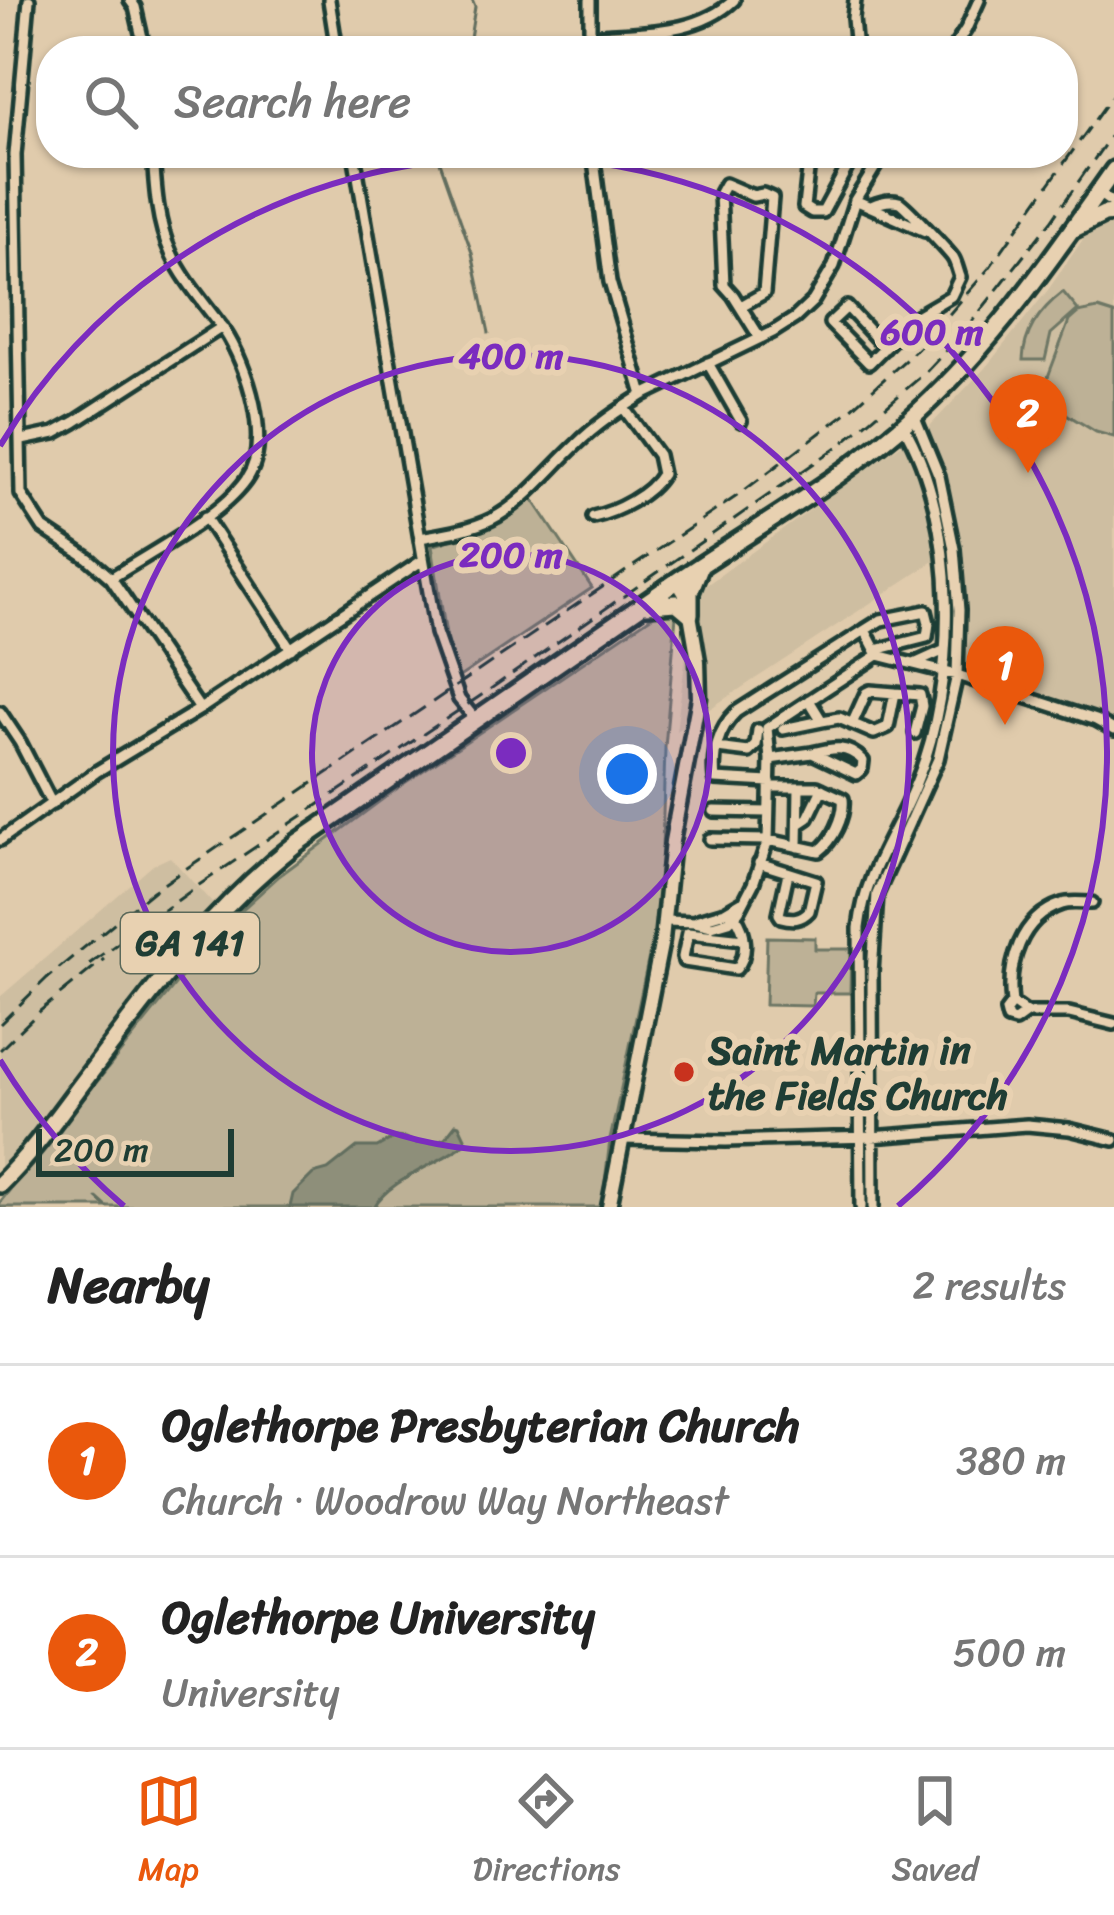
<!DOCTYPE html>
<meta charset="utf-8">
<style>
:root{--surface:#fff;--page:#f6f6f6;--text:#222;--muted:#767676;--line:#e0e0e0;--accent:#ea580c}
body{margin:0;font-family:Sriracha,sans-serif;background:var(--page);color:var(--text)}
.scale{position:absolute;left:36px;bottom:30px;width:198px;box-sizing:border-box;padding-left:12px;border:6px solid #1f3d34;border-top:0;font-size:33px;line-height:42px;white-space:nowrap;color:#1f3d34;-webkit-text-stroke:9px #e8d1b1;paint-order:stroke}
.you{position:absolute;left:627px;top:774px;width:42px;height:42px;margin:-30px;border:9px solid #fff;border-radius:50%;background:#1a73e8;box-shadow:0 0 0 18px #1a73e833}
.badge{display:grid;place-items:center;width:78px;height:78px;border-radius:50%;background:var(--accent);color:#fff;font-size:39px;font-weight:700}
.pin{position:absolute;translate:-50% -99px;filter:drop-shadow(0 3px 6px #0008)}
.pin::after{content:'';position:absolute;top:63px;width:42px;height:36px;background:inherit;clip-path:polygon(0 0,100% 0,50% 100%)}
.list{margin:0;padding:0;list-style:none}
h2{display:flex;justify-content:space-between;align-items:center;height:156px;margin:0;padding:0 48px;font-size:51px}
h2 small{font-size:39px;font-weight:400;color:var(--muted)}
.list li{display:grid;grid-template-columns:78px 1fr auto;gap:36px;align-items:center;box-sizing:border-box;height:192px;padding:0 48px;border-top:3px solid var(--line)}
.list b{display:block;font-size:45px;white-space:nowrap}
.list p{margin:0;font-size:39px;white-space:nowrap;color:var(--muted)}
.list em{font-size:39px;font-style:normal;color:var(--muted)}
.icon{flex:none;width:66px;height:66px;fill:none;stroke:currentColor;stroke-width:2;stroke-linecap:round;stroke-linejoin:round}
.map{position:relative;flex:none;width:1114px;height:1207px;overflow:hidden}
.search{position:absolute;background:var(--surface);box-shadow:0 3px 9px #0004;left:36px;right:36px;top:36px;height:132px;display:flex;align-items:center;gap:30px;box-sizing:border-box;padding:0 42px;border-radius:48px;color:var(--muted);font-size:45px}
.sheet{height:540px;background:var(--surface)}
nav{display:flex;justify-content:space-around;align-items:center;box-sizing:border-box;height:168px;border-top:3px solid var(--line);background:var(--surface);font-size:33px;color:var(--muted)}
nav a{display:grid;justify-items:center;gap:6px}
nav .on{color:var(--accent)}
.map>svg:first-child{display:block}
.built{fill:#cebea1}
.green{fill:#bdb196;stroke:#6e7765;stroke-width:3}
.water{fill:#8e8f7a;stroke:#626e5e;stroke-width:3}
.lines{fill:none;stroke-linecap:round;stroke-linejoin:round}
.stream{stroke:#626e5e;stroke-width:3}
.minor-casing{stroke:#1f3d34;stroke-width:18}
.major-casing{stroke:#1f3d34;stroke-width:21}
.highway-casing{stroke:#1f3d34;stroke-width:24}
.minor{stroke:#e8d1b1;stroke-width:9}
.major{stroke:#e8d1b1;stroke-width:12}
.highway{stroke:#e8d1b1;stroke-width:15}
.rail{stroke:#1f3d34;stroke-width:3;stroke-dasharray:18 9;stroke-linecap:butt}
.ring{fill:none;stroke:#7b2cbf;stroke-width:6}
.poi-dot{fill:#c8321e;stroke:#e8d1b1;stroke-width:4.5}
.labels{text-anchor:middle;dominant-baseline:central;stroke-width:12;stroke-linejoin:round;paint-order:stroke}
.shield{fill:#e8d1b1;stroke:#5b695a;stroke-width:3}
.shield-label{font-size:36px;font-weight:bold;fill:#1f3d34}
.poi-label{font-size:39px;font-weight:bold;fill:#1f3d34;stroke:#e8d1b1;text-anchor:start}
.centre{fill:#7b2cbf;stroke:#e8d1b1;stroke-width:6}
.ring-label{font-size:36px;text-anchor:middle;font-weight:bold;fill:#7b2cbf;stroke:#e8d1b1;stroke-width:12;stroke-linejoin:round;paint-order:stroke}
</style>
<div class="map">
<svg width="1114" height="1207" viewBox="0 0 1114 1207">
<rect width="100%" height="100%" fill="#e0cbac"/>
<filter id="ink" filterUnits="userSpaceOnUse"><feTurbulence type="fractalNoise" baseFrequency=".00833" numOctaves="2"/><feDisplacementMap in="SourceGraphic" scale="24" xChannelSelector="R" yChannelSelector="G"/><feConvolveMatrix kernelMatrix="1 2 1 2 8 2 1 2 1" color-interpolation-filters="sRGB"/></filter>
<g filter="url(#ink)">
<path class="built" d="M 1104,209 L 1114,214 L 1114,727 L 1090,713 L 960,672 L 964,610 L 961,567 L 948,496 L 929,427 L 986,367 L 1048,290 Z
M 903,443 L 913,447 L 937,552 L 951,550 L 676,731 L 694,594 Z
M 170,857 L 213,904 L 153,972 L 34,1131 L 0,1173 L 0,997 L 153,865 Z"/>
<path class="green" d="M 1063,292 L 1078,310 L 1051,334 L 1045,360 L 1023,360 C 1024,331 1041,309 1063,292 Z
M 1098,309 L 1114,314 L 1114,437 L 1096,432 L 1040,398 L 1069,321 L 1078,313 Z
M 532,498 L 592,588 L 458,678 L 451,667 L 432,546 L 501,523 Z
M 673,602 L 677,603 L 665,748 L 662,849 L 656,923 L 610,1140 L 602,1207 L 0,1207 L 0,1202 L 183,975 L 235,916 L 279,876 L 403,784 Z
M 767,937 L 815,938 L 815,949 L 851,949 L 850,993 L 814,993 L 813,1006 L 765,1005 Z"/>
<path class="water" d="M 456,1124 L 459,1125 L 467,1142 C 443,1163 390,1178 374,1207 L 290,1207 L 293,1194 L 313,1174 L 328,1170 L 357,1147 L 377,1147 L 395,1137 L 406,1138 L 416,1143 L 435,1142 L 445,1138 Z"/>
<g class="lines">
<path class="stream" d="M 468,51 L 475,7 L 472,0
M 444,153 L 440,162 L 472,253 L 489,333
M 97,1198 L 107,1207"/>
<defs>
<path id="minor" d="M 29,0 L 15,155 L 21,494 L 43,528 L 88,558 L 111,578 L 200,709
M 130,0 L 135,7 L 145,51
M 329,0 L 337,51
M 590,0 L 590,51
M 855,0 L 853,18 L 856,51
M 590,36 C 638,31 696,36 734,0
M 952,51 L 966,29 L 979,0
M 354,153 L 436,633 L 459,699 L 475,719
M 593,153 L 610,282 L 643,395
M 810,153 L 804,207 L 812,212 L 823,212 L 855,153
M 1098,193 L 1114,204
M 855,200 L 925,231
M 871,206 C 880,202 889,199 899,202 C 904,204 949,252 953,258 C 956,262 958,272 960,277 L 951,296 L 915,317 L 869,363 L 830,323 L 847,307 L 885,348
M 741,306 L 764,293 L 772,198 L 763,194 L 753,196 L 725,184 L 720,193 L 724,285 L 733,295 L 760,338
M 708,363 L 741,421
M 22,440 L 55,433 L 75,422 L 222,327
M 205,517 L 291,649
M 593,517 C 616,512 650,495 662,474 L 658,455 L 623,407
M 420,538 C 443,534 470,530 492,519 C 525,502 549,470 576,445 C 596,425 619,410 643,395 L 773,332 L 795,318 L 813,301 L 834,266 L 855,200 L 884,153
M 111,578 C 150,553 220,517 246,480 C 273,442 247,365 224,330 C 206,305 184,281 171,253 C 157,223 155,186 153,153
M 876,650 L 927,637 L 929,623 L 926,611 L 881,620 L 865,630 L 878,655
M 914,664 L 945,650
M 0,712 L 20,742 L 52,804
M 822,721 L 839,718 L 874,733 L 888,727 L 895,693
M 852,724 L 866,693 L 870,691 L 920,695 L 922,706 L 915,733
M 783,729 L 822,721 L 809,700
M 717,748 L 749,752 L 756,745 L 758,730
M 770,759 L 812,753 L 856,774 L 862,769 L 863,761 C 847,744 832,748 812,753
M 770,782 L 715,779 C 712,754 718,729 736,712 L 865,630
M 714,811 L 768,812
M 799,824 L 808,818 L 822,789
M 710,839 L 768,840 L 819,851 C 833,841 845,816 843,799 L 817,787 L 769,787
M 0,840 L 96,772 L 200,709 L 423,560
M 798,847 L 799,787
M 759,863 L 816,881 L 809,911 C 801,920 792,920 781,917 L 779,914 L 788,873
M 1092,903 C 1083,903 1070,901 1062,904 C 1020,918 1007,964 1012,1003 L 1026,1013 L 1069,1013 L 1114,1024
M 735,916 C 746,930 749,955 736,969 L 684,961 L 683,957 L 688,933 L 744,939
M 698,920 L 725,912 L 742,902
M 665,921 L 697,922
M 695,922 L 712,926 L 729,921 L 739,911 L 753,884 L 768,840 L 770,759 L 767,728 L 878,655 L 957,675 L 1096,720 L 1114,730
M 1012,1003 L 1006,1011 L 1008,1019 L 1015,1021 L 1026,1013
M 621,1139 L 726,1141 L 871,1137 L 1027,1125 L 1069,1129 L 1114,1140
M 861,1207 L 859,928 C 866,869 895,836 916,783 C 958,685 959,519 903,425
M 873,1207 L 872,973 L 877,894 L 938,759 L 957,675 L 959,610 L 954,549 L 939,476 L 914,415"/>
<path id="major" d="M 609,1207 L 662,940 L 672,841 L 699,698 L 698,661 L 690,614 L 685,594 L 677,581"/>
<path id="highway" d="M 1074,229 L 1104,214 L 1114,213
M 646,605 L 677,603 L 690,614
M 690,614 L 690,592 L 700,567
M 0,1184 C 35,1150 63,1108 93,1069 C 156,985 213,909 297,843 C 425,755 552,666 680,579 C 760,525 847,477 919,411 C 996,340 1054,255 1114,170"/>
</defs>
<use href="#minor" class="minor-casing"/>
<use href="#major" class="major-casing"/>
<use href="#highway" class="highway-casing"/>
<use href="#minor" class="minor"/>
<use href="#major" class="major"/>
<use href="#highway" class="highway"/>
<path class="rail" d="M 89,964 L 199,885 L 489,690 L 843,443 L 925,373 L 967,328 L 1051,221 L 1114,131
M 0,1024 L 47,978 L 153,891 L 737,496 L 850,410 L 926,341 L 990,267 L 1114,93
M 0,1050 L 40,1011 L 104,959"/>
</g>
</g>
<circle cx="511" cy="753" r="199" fill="#7b2cbf" fill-opacity=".12"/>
<g class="ring">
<circle cx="511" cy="753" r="199"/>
<circle cx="511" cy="753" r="398"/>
<path d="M124 1206A596 596 0 0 1 0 1060M0 446A596 596 0 1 1 898 1206"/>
</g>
<circle class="poi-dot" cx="684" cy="1072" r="12"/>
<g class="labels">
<rect class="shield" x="121" y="913" width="138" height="60" rx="9"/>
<g class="shield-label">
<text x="190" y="943">GA 141</text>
</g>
<g class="poi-label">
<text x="708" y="1050">Saint Martin in<tspan x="708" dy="45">the Fields Church</tspan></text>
</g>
</g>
<circle cx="511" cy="753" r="18" class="centre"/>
<g class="ring-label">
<text x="932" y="344">600 m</text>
<text x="511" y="368">400 m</text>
<text x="511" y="567">200 m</text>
</g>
</svg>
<div class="scale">200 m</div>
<div class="you"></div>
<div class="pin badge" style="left:1005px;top:725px">1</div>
<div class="pin badge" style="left:1028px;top:473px">2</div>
<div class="search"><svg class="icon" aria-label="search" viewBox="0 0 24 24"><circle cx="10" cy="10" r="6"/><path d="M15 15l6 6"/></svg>Search here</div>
</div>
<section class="sheet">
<h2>Nearby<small>2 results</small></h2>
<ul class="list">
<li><span class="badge">1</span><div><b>Oglethorpe Presbyterian Church</b><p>Church · Woodrow Way Northeast</p></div><em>380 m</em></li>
<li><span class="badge">2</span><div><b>Oglethorpe University</b><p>University</p></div><em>500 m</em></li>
</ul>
</section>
<nav>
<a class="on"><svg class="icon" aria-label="map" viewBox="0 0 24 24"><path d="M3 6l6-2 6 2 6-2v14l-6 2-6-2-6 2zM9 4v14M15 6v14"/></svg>Map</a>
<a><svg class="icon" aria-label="directions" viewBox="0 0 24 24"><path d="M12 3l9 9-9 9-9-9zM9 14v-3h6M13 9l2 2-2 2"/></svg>Directions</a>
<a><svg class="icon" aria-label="saved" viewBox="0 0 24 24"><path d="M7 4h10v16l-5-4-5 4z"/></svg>Saved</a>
</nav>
